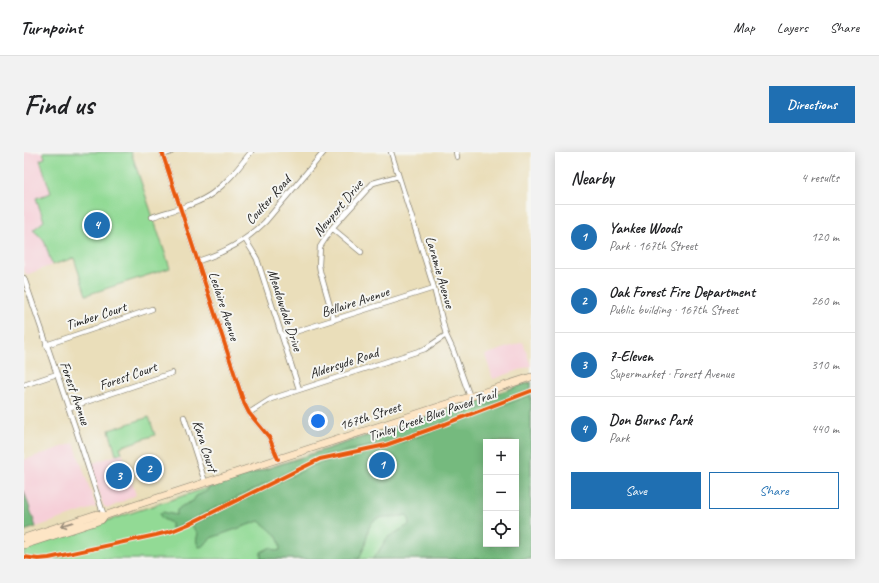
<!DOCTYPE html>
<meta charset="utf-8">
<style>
:root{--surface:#fff;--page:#f2f2f2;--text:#202124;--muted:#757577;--line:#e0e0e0;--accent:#1f6fb2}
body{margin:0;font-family:Caveat,sans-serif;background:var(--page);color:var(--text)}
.controls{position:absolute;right:12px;bottom:12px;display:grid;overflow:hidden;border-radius:0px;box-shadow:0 2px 10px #0003}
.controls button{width:36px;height:36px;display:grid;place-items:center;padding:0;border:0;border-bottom:1px solid var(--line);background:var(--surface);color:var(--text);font:20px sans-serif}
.you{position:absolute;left:294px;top:269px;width:14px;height:14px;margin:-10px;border:3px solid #fff;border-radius:50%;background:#1a73e8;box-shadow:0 0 0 6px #1a73e833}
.badge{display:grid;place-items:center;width:26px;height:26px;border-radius:50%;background:var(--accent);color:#fff;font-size:13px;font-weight:700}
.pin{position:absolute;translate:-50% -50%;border:2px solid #fff;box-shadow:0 1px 4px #0006}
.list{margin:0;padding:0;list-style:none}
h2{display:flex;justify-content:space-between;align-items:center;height:52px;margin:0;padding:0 16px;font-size:17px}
h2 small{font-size:13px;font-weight:400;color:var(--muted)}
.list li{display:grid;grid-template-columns:26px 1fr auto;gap:12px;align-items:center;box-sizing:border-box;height:64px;padding:0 16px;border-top:1px solid var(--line)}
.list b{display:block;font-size:15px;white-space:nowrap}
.list p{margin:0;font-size:13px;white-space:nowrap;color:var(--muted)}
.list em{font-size:13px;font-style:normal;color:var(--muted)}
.actions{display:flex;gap:8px;padding:12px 16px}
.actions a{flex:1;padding:9px 0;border:1px solid var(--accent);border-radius:0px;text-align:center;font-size:14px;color:var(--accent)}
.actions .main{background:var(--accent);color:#fff}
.icon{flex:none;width:22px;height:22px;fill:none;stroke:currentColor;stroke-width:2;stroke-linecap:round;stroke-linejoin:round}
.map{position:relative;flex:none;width:507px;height:407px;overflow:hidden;border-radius:0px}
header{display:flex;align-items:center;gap:24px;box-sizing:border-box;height:56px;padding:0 20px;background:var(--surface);border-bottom:1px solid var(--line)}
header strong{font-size:19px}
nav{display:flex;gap:22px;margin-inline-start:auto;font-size:14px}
.intro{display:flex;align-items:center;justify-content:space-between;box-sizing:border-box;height:96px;padding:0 24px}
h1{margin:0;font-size:28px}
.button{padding:10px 18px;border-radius:0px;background:var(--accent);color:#fff;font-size:14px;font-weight:700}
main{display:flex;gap:24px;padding:0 24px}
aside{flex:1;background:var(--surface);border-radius:0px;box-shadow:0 2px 10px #0003}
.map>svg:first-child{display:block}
.built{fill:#f6cfd8}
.green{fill:#92da95;stroke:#577b58;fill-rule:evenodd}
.forest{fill:#75ba7e;stroke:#486b4d;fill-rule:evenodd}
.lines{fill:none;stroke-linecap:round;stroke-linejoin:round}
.street-casing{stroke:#837d6b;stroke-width:6}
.secondary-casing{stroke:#837d6b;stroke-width:8}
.street{stroke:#fff;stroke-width:4.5}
.secondary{stroke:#fde5c5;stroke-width:7}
.cycleway-casing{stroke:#f6f6f2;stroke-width:6}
.cycleway{stroke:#e8590c;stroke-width:4}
.oneway{stroke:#988b79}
.labels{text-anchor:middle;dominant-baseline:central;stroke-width:4;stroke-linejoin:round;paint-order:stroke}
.street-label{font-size:14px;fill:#1c1c1c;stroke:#f6f6f2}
</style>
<header>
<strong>Turnpoint</strong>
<nav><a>Map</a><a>Layers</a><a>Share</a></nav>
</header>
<div class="intro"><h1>Find us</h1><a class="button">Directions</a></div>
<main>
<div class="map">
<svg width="507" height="407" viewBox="0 0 507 407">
<rect width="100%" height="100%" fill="#f6f6f2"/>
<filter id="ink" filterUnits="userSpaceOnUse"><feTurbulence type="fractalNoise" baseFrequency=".025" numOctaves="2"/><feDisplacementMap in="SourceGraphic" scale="8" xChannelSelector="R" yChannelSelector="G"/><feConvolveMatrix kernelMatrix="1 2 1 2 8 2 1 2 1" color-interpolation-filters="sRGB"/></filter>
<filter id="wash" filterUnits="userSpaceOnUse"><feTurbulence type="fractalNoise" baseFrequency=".012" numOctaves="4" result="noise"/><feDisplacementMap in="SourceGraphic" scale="16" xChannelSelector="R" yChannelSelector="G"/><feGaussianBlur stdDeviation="0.9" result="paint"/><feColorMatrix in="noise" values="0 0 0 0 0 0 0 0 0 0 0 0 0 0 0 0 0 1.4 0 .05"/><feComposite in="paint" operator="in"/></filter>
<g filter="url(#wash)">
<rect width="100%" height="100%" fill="#eadeba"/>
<path class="built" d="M 0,0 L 19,0 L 21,6 L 16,8 L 27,41 L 20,69 L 20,88 L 28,113 L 2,123 L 0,117 Z
M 499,190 L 507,214 L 469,227 L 461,203 Z
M 50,291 L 72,355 L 12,375 L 0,341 L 0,308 Z
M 98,301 L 112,343 L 85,356 L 81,355 L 79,353 L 66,312 Z"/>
<path class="green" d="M 19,0 L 107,0 L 146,116 L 62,143 L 50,106 L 28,113 L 20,88 L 9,78 L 20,69 L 12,46 L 27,41 L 16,8 L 21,6 Z
M 507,230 L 507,407 L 0,407 L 0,396 ZM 462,290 L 492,290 L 492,392 L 462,392 Z
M 125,265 L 131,283 L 96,295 L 98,301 L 92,303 L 85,278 Z"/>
<path class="forest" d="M 507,230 L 507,238 L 419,271 L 362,291 L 315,301 L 305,302 L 296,305 L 151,376 L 147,377 L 147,371 L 137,366 L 136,362 L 139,360 L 152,363 L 153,358 L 158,354 L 169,349 L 172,344 L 183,339 L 184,336 Z
M 507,243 L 507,407 L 348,407 L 353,402 L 363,386 L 386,372 L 385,367 L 382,363 C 373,366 365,364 356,366 C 345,368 344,379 342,389 C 340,395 338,401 335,407 L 237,407 L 237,400 L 247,395 L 251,399 L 256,398 C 257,384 245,377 235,369 L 187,386 L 183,390 L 180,394 L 175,395 C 172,391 172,387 174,382 L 167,373 L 290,313 L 306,308 L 362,296 ZM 462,290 L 492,290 L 492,392 L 462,392 Z
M 0,339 L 12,375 L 0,379 Z"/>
</g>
<g filter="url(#ink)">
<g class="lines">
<defs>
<path id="street" d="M 138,0 L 220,251 L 225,261 L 245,285 L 254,307
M 367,0 L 410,136 L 422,183 L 429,198 L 446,245
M 432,0 L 433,5
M 139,3 L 147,0
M 128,65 C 148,58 171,54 189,41 C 204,30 215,15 227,0
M 308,76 L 337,100
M 221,87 L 229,100 L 233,107 L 275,237
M 174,109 C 200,101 222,89 241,70 L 300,0
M 0,126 L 53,281 L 80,364
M 310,168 L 296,119 L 295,113 L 296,95 L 308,76 L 349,31 L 374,24
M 258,184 L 410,136
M 22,193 L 128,157
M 0,233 L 33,222
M 44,256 L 148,221
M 225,261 L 247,247 L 401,197 L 422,183
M 160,265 L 181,330"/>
<path id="secondary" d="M 0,386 L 73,362 L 80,364
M 0,393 L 77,368 L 80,364 L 109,354 L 507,225"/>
</defs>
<use href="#street" class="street-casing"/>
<use href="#secondary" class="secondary-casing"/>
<use href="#street" class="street"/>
<use href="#secondary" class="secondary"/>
<defs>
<path id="cycleway" d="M 138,0 L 220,251 L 225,261 L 245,285 L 254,307
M 0,405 L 14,407 L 25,406 L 132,383 L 148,379 L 165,372 L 296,307 L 362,293 L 421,272 L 507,239"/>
</defs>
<use href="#cycleway" class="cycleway-casing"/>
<use href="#cycleway" class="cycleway"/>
</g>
<defs><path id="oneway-shaft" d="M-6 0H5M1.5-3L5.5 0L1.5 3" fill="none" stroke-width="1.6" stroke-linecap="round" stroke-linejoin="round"/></defs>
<use class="oneway" href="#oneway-shaft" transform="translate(43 372) rotate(162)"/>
</g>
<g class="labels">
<g class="street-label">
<text transform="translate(244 48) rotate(-48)">Coulter Road</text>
<text transform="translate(314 56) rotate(-50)">Newport Drive</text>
<text transform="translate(416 120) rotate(74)">Laramie Avenue</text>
<text transform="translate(331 150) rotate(-18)">Bellaire Avenue</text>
<text transform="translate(200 154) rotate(72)">Leclaire Avenue</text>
<text transform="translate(261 158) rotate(72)">Meadowdale Drive</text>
<text transform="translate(72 164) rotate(-18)">Timber Court</text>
<text transform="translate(320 211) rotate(-18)">Aldersyde Road</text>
<text transform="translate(104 224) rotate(-19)">Forest Court</text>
<text transform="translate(51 241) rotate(71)">Forest Avenue</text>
<text transform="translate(408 263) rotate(-19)">Tinley Creek Blue Paved Trail</text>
<text transform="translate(346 264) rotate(-18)">167th Street</text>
<text transform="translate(181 294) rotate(72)">Kara Court</text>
</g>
</g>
</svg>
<div class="controls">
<button>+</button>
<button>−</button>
<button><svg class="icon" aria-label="locate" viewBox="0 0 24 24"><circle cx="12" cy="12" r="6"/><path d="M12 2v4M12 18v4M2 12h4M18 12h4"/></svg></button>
</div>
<div class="you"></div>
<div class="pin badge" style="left:358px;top:313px">1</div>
<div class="pin badge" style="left:125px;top:317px">2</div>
<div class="pin badge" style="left:95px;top:324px">3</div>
<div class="pin badge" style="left:73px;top:73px">4</div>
</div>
<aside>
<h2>Nearby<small>4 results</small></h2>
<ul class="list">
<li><span class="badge">1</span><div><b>Yankee Woods</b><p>Park · 167th Street</p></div><em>120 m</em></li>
<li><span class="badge">2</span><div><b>Oak Forest Fire Department</b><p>Public building · 167th Street</p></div><em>260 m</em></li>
<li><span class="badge">3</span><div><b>7-Eleven</b><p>Supermarket · Forest Avenue</p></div><em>310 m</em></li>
<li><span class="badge">4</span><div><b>Don Burns Park</b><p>Park</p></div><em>440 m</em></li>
</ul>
<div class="actions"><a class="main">Save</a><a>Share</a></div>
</aside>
</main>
